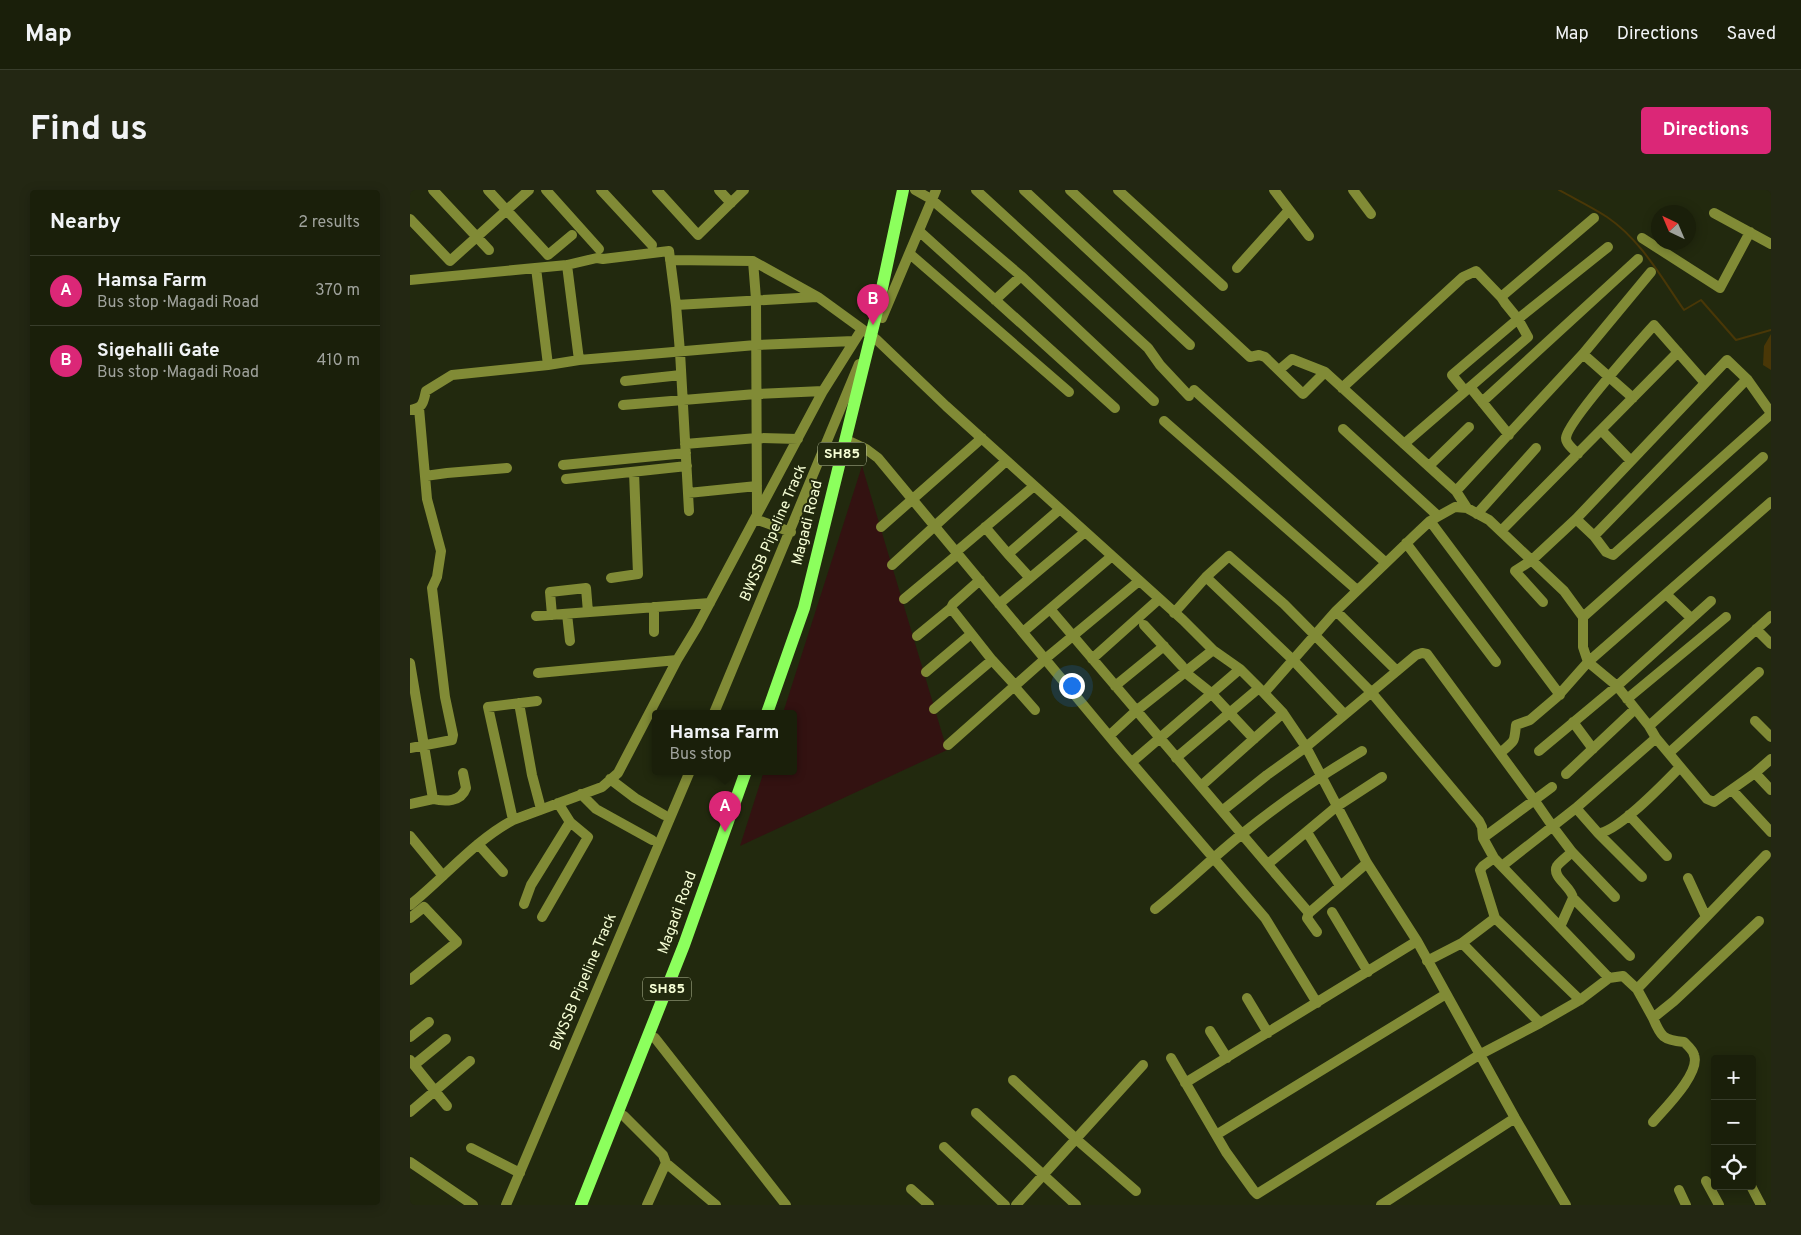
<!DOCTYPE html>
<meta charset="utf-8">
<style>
:root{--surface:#1a1f0a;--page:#232713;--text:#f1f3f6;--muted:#9fa29c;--line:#383d2b;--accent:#db2777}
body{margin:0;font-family:Overpass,sans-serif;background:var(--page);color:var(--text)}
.controls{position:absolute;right:15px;bottom:15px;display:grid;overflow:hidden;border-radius:5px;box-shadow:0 2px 12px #0003}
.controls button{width:45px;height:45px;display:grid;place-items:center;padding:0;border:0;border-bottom:1px solid var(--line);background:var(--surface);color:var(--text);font:25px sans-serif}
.compass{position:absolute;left:1241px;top:15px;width:45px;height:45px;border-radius:50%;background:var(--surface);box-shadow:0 2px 12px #0003;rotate:316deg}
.you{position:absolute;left:661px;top:495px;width:18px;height:18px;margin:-12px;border:4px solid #fff;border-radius:50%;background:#1a73e8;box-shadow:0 0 0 8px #1a73e833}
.badge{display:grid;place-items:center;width:32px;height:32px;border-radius:50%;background:var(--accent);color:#fff;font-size:16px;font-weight:700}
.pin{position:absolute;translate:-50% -41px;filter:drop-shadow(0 1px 2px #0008)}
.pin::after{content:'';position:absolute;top:26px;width:18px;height:15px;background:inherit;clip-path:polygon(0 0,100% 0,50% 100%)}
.popup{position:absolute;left:242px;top:520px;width:145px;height:65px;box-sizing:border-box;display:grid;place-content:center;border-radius:5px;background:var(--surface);filter:drop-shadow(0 1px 4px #0005);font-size:16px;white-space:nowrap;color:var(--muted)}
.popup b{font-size:19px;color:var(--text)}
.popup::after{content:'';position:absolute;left:50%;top:100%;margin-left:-10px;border:10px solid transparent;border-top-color:var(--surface)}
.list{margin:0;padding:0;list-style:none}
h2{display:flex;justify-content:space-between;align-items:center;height:65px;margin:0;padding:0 20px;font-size:21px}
h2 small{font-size:16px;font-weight:400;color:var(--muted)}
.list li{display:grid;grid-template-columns:32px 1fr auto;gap:15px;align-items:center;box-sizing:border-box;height:70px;padding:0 20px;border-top:1px solid var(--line)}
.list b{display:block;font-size:19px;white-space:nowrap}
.list p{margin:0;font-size:16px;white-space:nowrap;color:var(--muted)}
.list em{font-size:16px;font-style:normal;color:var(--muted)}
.icon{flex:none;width:28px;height:28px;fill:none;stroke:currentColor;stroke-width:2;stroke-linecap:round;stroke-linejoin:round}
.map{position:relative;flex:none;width:1361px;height:1015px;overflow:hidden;border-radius:5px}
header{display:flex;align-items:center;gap:30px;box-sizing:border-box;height:70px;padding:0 25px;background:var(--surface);border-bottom:1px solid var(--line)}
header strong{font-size:24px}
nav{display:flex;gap:28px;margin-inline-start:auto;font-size:18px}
.intro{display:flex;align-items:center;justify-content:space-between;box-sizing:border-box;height:120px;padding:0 30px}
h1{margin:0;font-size:35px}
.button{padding:12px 22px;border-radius:5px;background:var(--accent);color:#fff;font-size:18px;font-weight:700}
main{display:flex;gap:30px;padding:0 30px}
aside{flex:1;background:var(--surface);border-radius:5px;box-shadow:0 2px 12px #0003}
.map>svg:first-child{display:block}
.green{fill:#331211}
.water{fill:#493707}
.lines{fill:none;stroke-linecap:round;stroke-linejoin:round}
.stream{stroke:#493707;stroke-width:2}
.minor{stroke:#818b36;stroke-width:10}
.major{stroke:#8cff5d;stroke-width:12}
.labels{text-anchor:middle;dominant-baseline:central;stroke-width:4;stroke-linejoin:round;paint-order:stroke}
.shield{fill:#22290e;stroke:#b7bf9a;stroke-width:1}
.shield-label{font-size:14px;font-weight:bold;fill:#f7ffd6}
.street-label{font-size:15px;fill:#f7ffd6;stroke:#22290e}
</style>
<header>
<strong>Map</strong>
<nav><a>Map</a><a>Directions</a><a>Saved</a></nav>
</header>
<div class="intro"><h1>Find us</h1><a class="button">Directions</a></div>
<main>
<aside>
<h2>Nearby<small>2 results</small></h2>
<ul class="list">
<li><span class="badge">A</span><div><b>Hamsa Farm</b><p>Bus stop · Magadi Road</p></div><em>370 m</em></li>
<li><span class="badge">B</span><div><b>Sigehalli Gate</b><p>Bus stop · Magadi Road</p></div><em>410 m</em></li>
</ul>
</aside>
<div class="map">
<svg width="1361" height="1015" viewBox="0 0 1361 1015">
<rect width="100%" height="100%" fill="#22290e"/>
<path class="green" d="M 452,276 L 537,560 L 330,656 L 354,581 L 384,581 L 384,523 L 373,523 Z"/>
<path class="water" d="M 1361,144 L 1361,180 L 1353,175 L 1354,156 Z"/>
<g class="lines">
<path class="stream" d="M 1149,0 C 1165,9 1182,17 1197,27 C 1231,50 1251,87 1274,120 L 1291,110 L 1326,150 L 1361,140"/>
<path class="minor" d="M 23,0 L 79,60
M 78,0 L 138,65 L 162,45
M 136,0 L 189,59
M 191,0 L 242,55
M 247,0 L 288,45 L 334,0
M 309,0 L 321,13
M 505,0 L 521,9 L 611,86 L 744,211
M 566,0 L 738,158 L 750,175 L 779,206
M 614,0 L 780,155
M 660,0 L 840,167 L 849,165 L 855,167 L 893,204 L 915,182
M 708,0 L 813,96
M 864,0 L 899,46
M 943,0 L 961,24
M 1304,23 L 1361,54
M 0,29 L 40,71 L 119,0
M 509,41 L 705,218
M 1232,48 L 1310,98 L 1340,42
M 500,64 L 659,202
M 260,70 L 343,71 L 408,107 L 452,139
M 343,71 L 346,109 L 347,323
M 157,75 L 169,170
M 126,78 L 138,175
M 827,78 L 879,20
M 0,90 L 157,75 L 187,68 L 193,69 L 259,61 L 266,115 L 270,162 L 279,321
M 1091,107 L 1184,28
M 585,110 L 611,86
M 266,115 L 407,107
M 472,128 L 526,0
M 1173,164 L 1223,208
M 869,180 L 882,169 L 915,182 L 1046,301 L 1057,318
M 215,191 L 271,185
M 1060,197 L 1099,245
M 932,198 L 1053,87 L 1066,81 L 1091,107 L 1095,113 L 1108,129 L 1042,185 L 1055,201
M 784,200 L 975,372
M 1072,212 L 1228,69
M 213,215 L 346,204 L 413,201
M 0,220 C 14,217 13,213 16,201 L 42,185 L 138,175 L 169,170 L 346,155 L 444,151
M 754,231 L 947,400
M 933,239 L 1028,326
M 1191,240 L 1221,271
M 441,252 L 456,259 L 468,268 L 709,558 L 855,728 L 907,813
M 275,254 L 347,248 L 388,249
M 994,254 L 1118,147 L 1108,129 L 1198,57
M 1168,264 C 1164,260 1156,254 1156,248 C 1157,232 1229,152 1244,135 L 1295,193
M 153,275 L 276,263
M 1019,276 L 1059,237
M 15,286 L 37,283 L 97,278
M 156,289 L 277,276
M 1046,301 L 1173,164 L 1241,82
M 278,303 L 347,296
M 650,319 L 598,364 L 620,388 L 675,342
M 1067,324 L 1126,258
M 345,329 L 381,342
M 1166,329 L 1184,346 L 1196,362 L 1203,365 L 1361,224
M 1020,331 L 1150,505
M 471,337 L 572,248
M 575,337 L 598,364
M 1091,341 L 1268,162
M 1184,346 L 1337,189
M 996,353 L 1086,472
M 546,362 L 624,296
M 482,375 L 596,271
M 796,387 L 883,470 L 934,524
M 201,388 L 228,384 L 224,282
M 570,390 L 543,414 L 541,418 L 582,470 L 605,495
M 1256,404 L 1281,428
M 494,409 L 548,364
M 1133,412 L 1105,381 L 1122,370 L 1166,329 L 1317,170 L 1337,189 L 1361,223
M 589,414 L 620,388
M 640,419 L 899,723
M 926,421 L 987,481
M 764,423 L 796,387 L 819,366 L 874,414 L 961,502 L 1069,631 L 1072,637 L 1073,648 L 1084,668 L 1073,676 L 1070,680 L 1085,728
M 157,424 L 160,451
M 142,425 L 140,402 L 176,398 L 178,422
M 126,426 L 300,413
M 1173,427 L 1353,267
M 734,435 L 772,476
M 1346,439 L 1361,454
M 244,442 L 244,417
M 613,442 L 702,366
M 507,446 L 541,418
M 682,469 L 749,409
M 0,473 L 23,609 L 0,614
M 516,482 L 561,444
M 128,483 L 267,470
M 776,483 L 801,503 L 844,549
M 604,496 L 625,520
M 705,496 L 754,456
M 854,503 L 926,421 L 1005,345 L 1020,331 L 1045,317 L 1057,318 L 1079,330 L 1154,401 L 1173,427 L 1173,457 L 1178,472 L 1207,496 L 1239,536 L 1246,548 L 1297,609 L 1304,612 L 1345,583 L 1361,569
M 1217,509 L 1316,427
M 109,513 L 122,585 L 131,619
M 524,519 L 582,470
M 304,523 L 449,174
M 1345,531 L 1361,547
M 1163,532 L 1183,559
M 1239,536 L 1361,426
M 699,546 L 726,521 L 803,460
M 538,555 L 635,469 L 729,391
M 0,558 L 42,550 L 43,545 L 35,507 L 22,398 L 27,387 L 31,361 L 17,309 L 9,218
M 1129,561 L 1207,496 L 1301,411
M 1090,563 C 1105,550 1104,554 1106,535 L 1120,530 L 1147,507 L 1178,472 L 1361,312
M 1259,563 L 1349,482
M 766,568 L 849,498
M 722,572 L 830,479
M 1345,583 L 1361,600
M 1156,584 L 1225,519
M 200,589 L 225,608 L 254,625
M 791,596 L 873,523
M 1322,600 L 1361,642
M 171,604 L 186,619 L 242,650
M 23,609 C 35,612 51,612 56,598 L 53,583
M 812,621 L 857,585 L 896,557 L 1006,465 L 1012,463 L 1017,464 L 1125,611 L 1143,637 L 1162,662 L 1205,707
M 1219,625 L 1257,666
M 103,630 L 78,517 L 127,511
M 897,642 L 930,696
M 1188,643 C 1207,643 1255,592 1270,577
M 0,646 L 33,686
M 1073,648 L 1142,597
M 68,654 L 93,682
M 1084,668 L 1199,788
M 858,674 L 926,617 L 972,587
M 1092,676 L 1166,618
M 1232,687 L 1188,643 L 1166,618 L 1246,548
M 1278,688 L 1296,727
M 1163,708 L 1220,766
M 114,714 L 121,695 L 160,632
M 0,715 C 35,687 64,651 103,630 L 192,597 L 208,583 L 267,470 L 287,437 L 413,201 L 452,139 L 467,150 L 536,216 L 773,430 L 803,460 L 830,479 L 854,503 L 873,523 L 896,557 L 957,673 L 1007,751 L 1105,928 L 1156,1015
M 745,719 C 775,695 802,668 832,644 C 870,613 910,586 952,561
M 922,722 L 958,782
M 132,727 L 178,647 L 160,632 L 148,613
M 0,728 L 14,717 L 47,752 L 0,790
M 1150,737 L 1163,708 C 1162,697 1141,687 1147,676 C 1151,671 1158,666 1162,662
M 907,742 L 897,728 L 899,723 L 957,673
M 1052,753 L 1130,833
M 1017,771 L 1052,753 L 1085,728 L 1170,810
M 1227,799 L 1243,828 L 1264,811 L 1349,731
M 837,808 L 858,843
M 800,841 L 817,868
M 0,847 L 19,832
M 245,848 L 376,1015
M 761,868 L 816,962 L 844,1001 L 847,1004 L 1069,865 L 1130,833 L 1170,810 L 1199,788 L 1213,786 L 1227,799 L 1356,665
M 0,870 L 37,916
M 4,875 L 36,849
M 603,890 L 666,949 L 726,1001
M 775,893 L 1007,751
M 0,922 L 60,871
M 566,923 L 666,1015
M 214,926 L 253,965 L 256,973 L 237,1015
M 1243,932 C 1254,919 1291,883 1284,865 C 1283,860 1278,856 1274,852 C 1253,850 1251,847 1243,828
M 806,945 L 1036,804
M 534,957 L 595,1015
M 61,958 L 110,983
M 0,972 L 63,1015
M 256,973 L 306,1015
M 1296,991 L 1309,1015
M 1341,996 L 1351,1015
M 501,999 L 519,1015
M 1269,1000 L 1276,1015
M 96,1015 L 280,581
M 606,1015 L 733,875
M 971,1015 L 1105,928"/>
<path class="major" d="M 357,523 L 394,418 L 468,117 L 493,0
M 171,1015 L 274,755 L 336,581"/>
</g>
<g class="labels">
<g class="shield">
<rect x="408" y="252.5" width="48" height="23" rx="4"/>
<rect x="233" y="787.5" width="48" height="23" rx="4"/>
</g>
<g class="shield-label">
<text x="432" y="264">SH85</text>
<text x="257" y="799">SH85</text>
</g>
<g class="street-label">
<text transform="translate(398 333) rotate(-76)">Magadi Road</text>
<text transform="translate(364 343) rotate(-67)">BWSSB Pipeline Track</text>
<text transform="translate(268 723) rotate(-70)">Magadi Road</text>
<text transform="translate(174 792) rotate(-67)">BWSSB Pipeline Track</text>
</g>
</g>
</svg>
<div class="controls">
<button>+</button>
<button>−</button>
<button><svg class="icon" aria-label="locate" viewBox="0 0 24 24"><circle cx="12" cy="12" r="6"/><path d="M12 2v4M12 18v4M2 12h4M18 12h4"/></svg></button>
</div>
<svg class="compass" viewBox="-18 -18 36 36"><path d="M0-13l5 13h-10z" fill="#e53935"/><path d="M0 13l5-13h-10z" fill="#9fa29c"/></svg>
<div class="you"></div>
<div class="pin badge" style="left:315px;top:642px">A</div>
<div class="popup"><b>Hamsa Farm</b>Bus stop</div>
<div class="pin badge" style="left:463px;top:135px">B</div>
</div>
</main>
